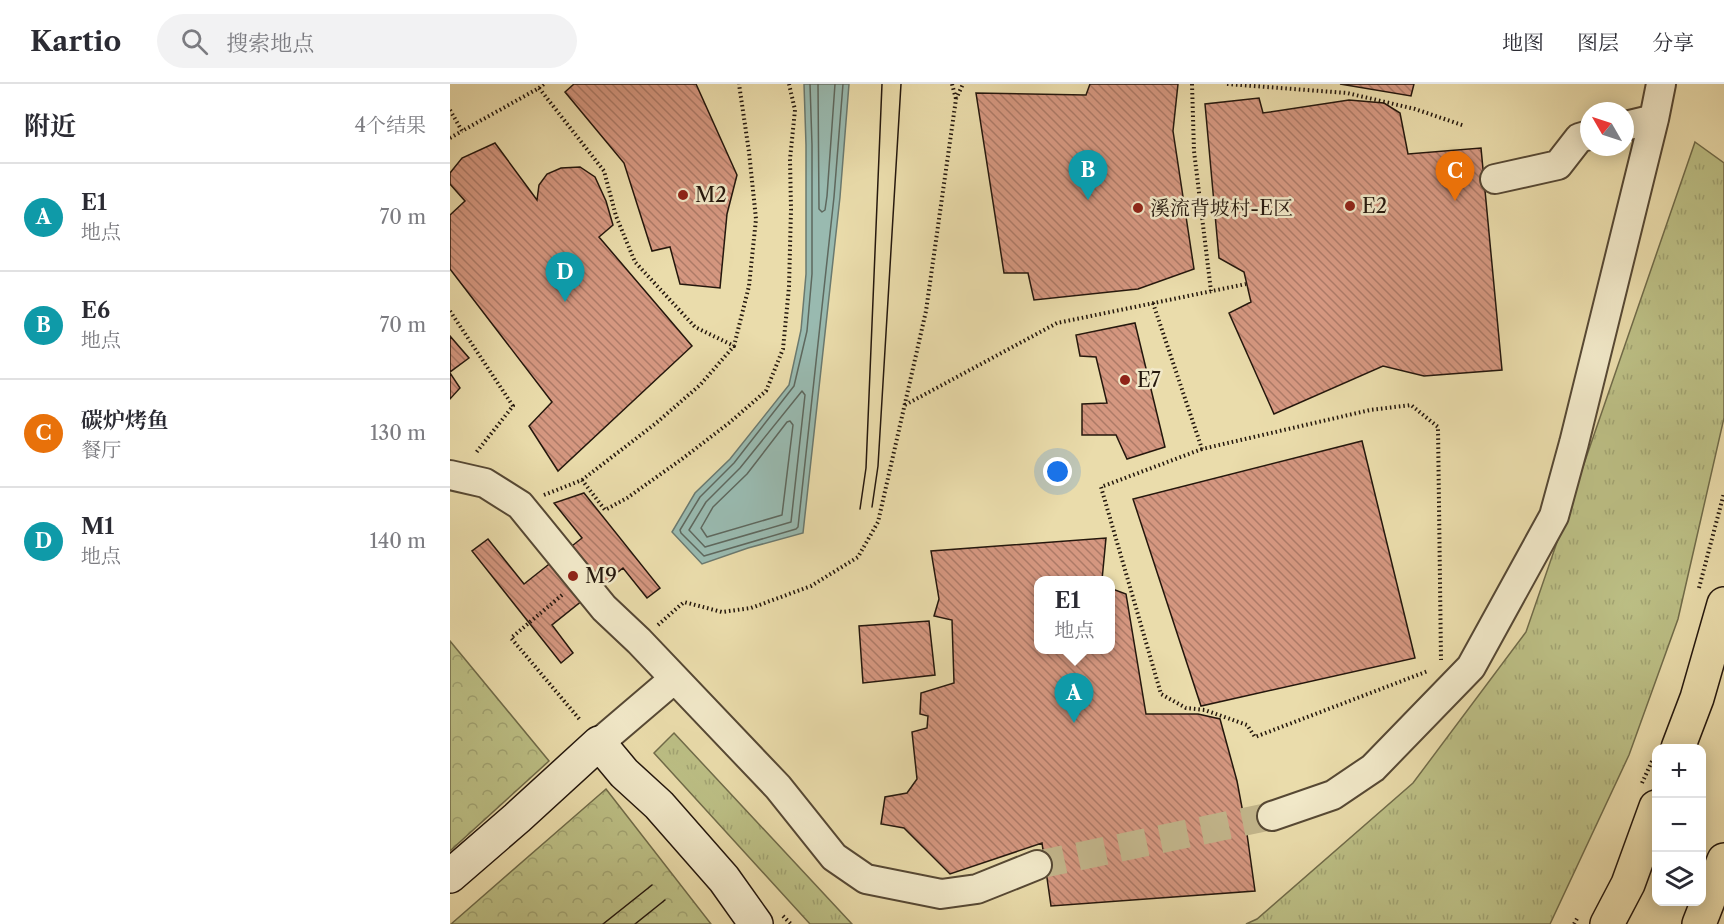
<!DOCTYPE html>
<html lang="zh">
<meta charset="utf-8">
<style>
:root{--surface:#fff;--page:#f2f2f3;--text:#2b2b33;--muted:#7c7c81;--line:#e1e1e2;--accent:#0f766e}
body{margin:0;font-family:"Libre Caslon Text","Noto Serif SC",serif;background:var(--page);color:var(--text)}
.controls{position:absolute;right:18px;bottom:18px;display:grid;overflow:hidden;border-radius:12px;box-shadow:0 3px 15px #0003}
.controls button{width:54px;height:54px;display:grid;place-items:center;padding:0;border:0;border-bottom:2px solid var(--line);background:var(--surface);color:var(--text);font:30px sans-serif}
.compass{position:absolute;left:1130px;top:18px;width:54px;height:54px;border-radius:50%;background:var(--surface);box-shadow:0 3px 15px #0003;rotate:309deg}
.you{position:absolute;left:608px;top:388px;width:21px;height:21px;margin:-15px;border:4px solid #fff;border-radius:50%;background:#1a73e8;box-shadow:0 0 0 9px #1a73e833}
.badge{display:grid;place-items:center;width:39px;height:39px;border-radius:50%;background:var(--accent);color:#fff;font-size:20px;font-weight:700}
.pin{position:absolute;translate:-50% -50px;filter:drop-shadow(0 2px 3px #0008)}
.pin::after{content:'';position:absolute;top:32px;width:21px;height:18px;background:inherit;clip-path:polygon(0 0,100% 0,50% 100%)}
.popup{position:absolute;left:584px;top:492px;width:81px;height:78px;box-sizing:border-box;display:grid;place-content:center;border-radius:12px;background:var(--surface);filter:drop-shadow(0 2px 4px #0005);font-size:20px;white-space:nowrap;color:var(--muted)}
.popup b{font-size:22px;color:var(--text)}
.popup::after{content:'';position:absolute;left:50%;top:100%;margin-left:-12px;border:12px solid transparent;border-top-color:var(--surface)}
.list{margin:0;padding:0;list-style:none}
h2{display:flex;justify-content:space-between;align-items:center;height:78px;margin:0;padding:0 24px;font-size:26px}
h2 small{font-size:20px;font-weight:400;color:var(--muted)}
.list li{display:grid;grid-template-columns:39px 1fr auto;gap:18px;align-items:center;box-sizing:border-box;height:108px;padding:0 24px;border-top:2px solid var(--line)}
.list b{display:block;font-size:22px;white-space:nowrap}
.list p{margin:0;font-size:20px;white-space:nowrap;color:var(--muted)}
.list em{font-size:20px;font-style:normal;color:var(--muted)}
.icon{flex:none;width:33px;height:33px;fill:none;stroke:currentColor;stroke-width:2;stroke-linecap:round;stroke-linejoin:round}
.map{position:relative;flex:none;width:1274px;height:840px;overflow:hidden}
header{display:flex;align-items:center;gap:36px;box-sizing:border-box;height:84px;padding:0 30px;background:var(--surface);border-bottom:2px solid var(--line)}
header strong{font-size:28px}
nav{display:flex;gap:33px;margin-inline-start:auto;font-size:21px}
.search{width:420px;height:54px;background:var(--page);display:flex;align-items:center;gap:15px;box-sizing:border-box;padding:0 21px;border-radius:33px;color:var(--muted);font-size:22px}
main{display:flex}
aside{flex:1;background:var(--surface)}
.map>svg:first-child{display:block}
.grass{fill:url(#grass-tufts);stroke:#706b49;stroke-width:1.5}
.forest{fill:url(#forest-crowns);stroke:#706b49;stroke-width:1.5}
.water{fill:#99bab0;stroke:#6a796f;stroke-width:1.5}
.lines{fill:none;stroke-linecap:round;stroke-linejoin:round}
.shore{stroke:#5e685e;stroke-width:1.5}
.building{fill:url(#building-back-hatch);stroke:#24170d;stroke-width:1.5}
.street-tunnel{stroke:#c2b58b;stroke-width:28;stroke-dasharray:28 14;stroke-linecap:butt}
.street-casing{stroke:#564834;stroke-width:32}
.secondary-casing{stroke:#24170d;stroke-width:36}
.primary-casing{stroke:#24170d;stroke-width:36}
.path{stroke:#24170d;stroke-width:4;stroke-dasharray:1.5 3;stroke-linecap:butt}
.street{stroke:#f1e8c8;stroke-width:28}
.secondary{stroke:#f1e8c8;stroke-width:33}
.primary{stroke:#eadcab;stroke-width:33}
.tram{stroke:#24170d;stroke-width:1.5}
.poi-dot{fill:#8f2418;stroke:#f1e8c8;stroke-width:2}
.labels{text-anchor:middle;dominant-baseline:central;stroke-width:5;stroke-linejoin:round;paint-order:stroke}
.poi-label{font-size:20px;fill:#24170d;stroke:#f1e8c8;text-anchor:start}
</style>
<header>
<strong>Kartio</strong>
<div class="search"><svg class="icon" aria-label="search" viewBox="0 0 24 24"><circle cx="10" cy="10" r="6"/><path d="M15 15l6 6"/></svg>搜索地点</div>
<nav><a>地图</a><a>图层</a><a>分享</a></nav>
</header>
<main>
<aside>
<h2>附近<small>4个结果</small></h2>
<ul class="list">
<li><span class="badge" style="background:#0f9aa8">A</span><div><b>E1</b><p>地点</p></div><em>70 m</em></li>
<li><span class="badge" style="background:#0f9aa8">B</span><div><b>E6</b><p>地点</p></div><em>70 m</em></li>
<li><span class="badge" style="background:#e8710a">C</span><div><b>碳炉烤鱼</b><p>餐厅</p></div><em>130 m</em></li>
<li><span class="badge" style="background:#0f9aa8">D</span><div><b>M1</b><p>地点</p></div><em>140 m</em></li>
</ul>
</aside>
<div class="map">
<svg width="1274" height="840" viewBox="0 0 1274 840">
<defs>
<pattern id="grass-tufts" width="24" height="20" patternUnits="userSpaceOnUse" patternTransform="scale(1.5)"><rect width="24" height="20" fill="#bcbf85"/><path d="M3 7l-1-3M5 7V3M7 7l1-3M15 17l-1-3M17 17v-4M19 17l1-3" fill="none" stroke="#a1a372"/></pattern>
<pattern id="forest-crowns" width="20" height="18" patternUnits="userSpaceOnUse" patternTransform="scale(1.5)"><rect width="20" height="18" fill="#bcbf85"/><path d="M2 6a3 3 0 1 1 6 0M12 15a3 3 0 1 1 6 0" fill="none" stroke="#a1a372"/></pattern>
<pattern id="building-back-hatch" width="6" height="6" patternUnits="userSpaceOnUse" patternTransform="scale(1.5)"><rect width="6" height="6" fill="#d59780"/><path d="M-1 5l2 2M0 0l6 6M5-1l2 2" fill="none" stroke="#ad7a67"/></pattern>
</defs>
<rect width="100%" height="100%" fill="#eadcab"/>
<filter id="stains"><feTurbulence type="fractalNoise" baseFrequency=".00333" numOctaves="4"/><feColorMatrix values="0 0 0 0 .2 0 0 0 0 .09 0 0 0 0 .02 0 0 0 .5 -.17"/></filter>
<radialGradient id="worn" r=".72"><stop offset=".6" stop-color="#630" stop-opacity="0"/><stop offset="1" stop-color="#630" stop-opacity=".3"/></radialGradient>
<path class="grass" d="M 1245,58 L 1274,79 L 1274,334 L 1228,535 L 1179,671 L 1100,840 L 796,840 L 807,835 L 963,699 L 1076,548 Z
M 224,649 L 402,840 L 360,840 L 204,669 Z"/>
<path class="forest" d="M 0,557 L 99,677 L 0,767 Z
M 156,705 L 261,840 L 1,840 Z"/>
<path class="water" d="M 354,0 L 399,0 L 390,113 L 353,449 L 298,464 L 252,480 L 222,448 L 245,409 L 280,375 L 339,301 L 351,246 L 356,190 L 356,61 Z"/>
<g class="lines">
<path class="shore" d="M 360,0 L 362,61 L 362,190 L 357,247 L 344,302 L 284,379 L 250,413 L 230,446 L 231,449 L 254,472 L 346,445 L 348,443 L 384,113 L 393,0
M 368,0 L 369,125 L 372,128 L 375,126 L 377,112 L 385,0
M 352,307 L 355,311 L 341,438 L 255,463 L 239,446 L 256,418 L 290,384 Z
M 340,337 L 343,341 L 332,431 L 257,453 L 251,444 L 263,423 L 297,390 L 337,338 Z"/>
</g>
<path class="building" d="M 124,0 L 246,0 L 287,91 L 277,130 L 270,204 L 230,200 L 220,163 L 202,167 L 174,79 L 115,8 Z
M 640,0 L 728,0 L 723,47 L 744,185 L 688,205 L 584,216 L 578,189 L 554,189 L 526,9 L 636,11 Z
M 890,0 L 964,0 L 961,12 Z
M 809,14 L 813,29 L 899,16 L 934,19 L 950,29 L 958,70 L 1031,64 L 1052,286 L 974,292 L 933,282 L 824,330 L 779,229 L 801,218 L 794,188 L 769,174 L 755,20 Z
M 45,59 L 87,116 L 89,101 L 97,90 L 111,84 L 130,83 L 145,93 L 156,117 L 163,141 L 149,153 L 242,262 L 108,387 L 79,342 L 102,318 L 0,185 L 0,131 L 15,117 L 0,100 L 0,89 L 12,74 Z
M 685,239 L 715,363 L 677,375 L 666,351 L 632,351 L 632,320 L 657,319 L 646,273 L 630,272 L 626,251 Z
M 0,252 L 19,274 L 0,288 Z
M 0,289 L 10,304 L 0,315 Z
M 912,357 L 965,574 L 751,622 L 683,415 Z
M 134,409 L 210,504 L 197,514 L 173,484 L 102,541 L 123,569 L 111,579 L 22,467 L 38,455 L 74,500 L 132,454 L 104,419 Z
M 656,454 L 652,496 L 588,496 L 588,566 L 660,566 L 660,504 L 676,510 L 696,630 L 748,630 L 770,635 L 787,697 L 797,750 L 805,807 L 601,822 L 592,759 L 500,790 L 454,744 L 431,740 L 435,713 L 457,709 L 467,695 L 462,648 L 477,644 L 478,632 L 470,630 L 471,609 L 504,599 L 502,536 L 484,532 L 489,515 L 481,467 Z
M 479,537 L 485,591 L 413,599 L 409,542 Z"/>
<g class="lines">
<path class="street-tunnel" d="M 587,781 L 822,732"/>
<defs>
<path id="street" d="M 1175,42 L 1204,35
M 1045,95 L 1108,81 L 1129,54 L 1139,51
M 0,391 L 35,399 L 70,421 L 154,524 L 189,557 L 328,703 L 384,773 L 416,795 L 491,810 L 527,805 L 587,781
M 149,659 L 224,595
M 822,732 L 883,711 L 923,684 L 1021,583 L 1104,432 L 1124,359 L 1204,35 L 1211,0"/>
<path id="secondary" d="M 0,792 L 67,734 L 149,659 L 174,689 L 209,721 L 274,795 L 306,840"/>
<path id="primary" d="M 1228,664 L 1247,614 L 1274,520
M 1157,840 L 1178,800 L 1206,723
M 1249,840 L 1274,776"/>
</defs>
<use href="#street" class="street-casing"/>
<use href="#secondary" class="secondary-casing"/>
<use href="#primary" class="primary-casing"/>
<path class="path" d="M 502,0 L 506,15
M 742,0 L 744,67 L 761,207
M 777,0 L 897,9 L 965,25 L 1015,42
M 89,4 L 94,0
M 0,26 L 12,47 L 89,4 L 154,87 L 166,132 L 185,178 L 245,243 L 284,262 L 299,202 L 306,135 L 299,68 L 289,0
M 0,54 L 12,47
M 703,219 L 752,365 L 920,326 L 961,321 L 988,343 L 991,576
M 0,227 L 63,322 L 25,370
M 455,321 L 607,239 L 796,200
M 752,365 L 651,403 L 711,610 L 736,624 L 755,626 L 797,641 L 805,653 L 978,587
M 132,396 L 205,340 L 250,301 L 284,262
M 94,411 L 132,396 L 155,426 L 177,414 L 232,375 L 279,339 L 316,307 L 333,265 L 339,203 L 341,125 L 340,75 L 345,26 L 339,0
M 1249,504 L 1274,409
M 112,511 L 61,554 L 131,637
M 208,541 L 234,518 L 272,528 L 301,524 L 361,502 L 408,473 L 428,438 L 476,227 L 506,15 L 513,0
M 1192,699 L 1203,675
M 333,832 L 341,840
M 1124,840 L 1128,833"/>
<use href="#street" class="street"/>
<use href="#secondary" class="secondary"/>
<use href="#primary" class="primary"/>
<path class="tram" d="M 422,423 L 428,382 L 451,0
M 410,425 L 416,384 L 432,0
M 153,840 L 202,801
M 185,840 L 215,816"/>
</g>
<g class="poi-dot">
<circle cx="233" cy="111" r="6"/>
<circle cx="900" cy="122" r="6"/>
<circle cx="688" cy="124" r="6"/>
<circle cx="675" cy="296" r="6"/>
<circle cx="123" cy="492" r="6"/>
</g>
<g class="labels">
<g class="poi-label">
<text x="245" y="111">M2</text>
<text x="912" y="122">E2</text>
<text x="700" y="124">溪流背坡村-E区</text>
<text x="687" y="296">E7</text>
<text x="135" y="492">M9</text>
</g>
</g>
<rect width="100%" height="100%" filter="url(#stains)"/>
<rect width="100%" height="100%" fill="url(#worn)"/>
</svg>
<div class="controls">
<button>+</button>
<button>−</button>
<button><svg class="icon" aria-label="layers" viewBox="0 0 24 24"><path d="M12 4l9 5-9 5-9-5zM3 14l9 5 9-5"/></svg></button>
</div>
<svg class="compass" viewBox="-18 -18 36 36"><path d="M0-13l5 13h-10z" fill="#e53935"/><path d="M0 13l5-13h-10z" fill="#7c7c81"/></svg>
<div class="you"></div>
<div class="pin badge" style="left:624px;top:639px;background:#0f9aa8">A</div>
<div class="popup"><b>E1</b>地点</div>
<div class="pin badge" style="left:638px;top:116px;background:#0f9aa8">B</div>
<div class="pin badge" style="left:1005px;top:117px;background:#e8710a">C</div>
<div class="pin badge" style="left:115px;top:218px;background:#0f9aa8">D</div>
</div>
</main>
